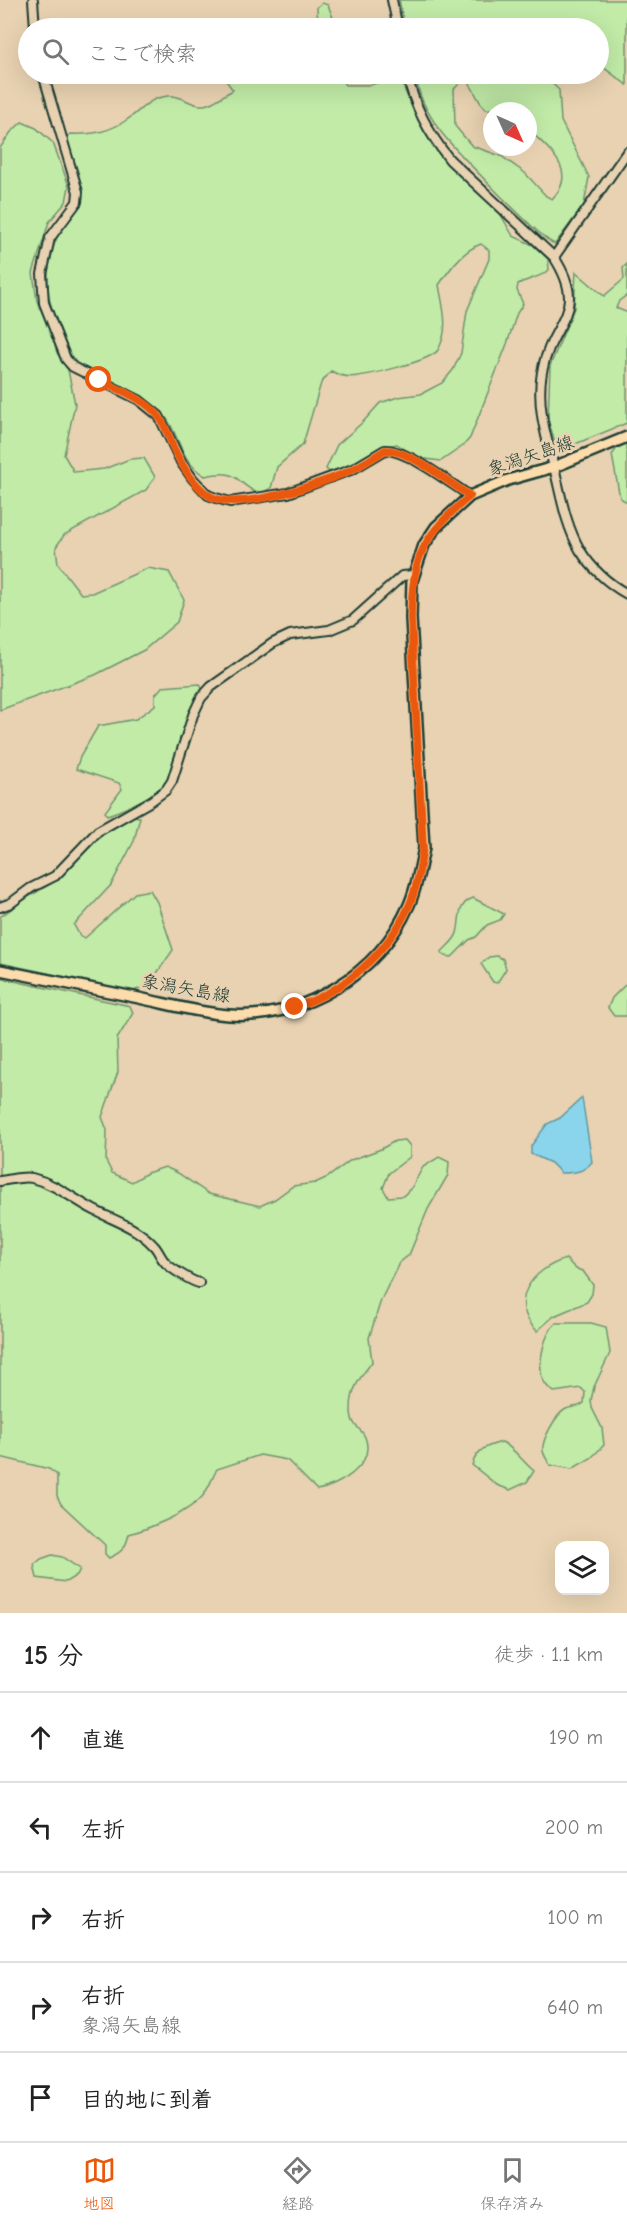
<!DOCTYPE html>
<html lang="ja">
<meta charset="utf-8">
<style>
:root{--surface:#fff;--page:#f2f2f2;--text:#222;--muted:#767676;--line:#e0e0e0;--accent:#ea580c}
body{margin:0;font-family:"Comic Neue","Klee One",sans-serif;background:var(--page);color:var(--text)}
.controls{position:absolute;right:18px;bottom:18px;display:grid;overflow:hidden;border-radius:12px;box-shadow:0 6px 24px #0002}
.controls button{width:54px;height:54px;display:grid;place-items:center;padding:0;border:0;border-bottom:2px solid var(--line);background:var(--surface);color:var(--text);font:30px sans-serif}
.compass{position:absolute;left:483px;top:102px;width:54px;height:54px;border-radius:50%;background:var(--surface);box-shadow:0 6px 24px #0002;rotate:135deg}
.stop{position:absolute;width:18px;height:18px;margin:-14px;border:4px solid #ea580c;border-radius:50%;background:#fff}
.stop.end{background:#ea580c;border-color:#fff;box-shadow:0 2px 6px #0008}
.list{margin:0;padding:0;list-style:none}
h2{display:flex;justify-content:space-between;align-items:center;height:78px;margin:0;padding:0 24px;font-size:26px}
h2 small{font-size:20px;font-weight:400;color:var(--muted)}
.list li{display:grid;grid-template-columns:39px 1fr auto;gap:18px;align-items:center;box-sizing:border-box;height:90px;padding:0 24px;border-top:2px solid var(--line)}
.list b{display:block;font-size:22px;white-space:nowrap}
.list p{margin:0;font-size:20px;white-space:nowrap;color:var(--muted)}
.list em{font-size:20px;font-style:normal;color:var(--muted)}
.icon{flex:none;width:33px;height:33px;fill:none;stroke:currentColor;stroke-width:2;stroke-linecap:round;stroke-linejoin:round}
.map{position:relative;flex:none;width:627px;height:1613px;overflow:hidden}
.search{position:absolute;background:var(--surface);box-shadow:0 6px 24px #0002;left:18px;right:18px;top:18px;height:66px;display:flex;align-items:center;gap:15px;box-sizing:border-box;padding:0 21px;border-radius:33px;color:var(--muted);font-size:22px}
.sheet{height:528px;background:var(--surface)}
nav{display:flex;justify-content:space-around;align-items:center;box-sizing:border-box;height:84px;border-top:2px solid var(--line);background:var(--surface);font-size:16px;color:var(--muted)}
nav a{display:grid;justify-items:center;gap:3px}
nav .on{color:var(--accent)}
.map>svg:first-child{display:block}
.green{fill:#c1eba7;stroke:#70946e;stroke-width:1.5;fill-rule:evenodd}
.water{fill:#8ad5eb;stroke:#5f98a2;stroke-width:1.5}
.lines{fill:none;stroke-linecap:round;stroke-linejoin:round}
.minor-casing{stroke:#1f3d34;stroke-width:12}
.major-casing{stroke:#1f3d34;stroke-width:14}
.minor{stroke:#e8d2b1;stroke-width:8}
.major{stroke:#fcdcac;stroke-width:9}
.route{stroke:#ea580c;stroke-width:8}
.labels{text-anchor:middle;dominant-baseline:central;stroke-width:6;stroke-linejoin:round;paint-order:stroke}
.street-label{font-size:18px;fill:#1f3d34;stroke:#e8d2b1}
</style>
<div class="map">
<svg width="627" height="1613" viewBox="0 0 627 1613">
<rect width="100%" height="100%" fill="#e8d2b1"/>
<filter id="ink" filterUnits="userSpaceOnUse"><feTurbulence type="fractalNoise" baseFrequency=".0167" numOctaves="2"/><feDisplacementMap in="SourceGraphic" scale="12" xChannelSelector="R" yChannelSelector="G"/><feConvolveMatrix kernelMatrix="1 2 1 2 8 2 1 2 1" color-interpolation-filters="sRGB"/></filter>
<g filter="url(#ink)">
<path class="green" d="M 399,0 L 627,0 L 627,85 L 599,64 L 598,28 L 405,28 Z
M 322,3 L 328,5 L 337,28 L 318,28 L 317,7 Z
M 221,74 L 344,74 L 341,79 L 345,85 L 370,85 L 396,77 L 401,81 L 410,103 L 444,158 L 498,210 L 513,236 L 533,245 L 548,259 L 549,270 C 540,278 529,278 518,284 L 517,290 L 523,304 L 517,313 L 507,344 L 470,438 L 463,446 L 441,461 L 418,458 L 397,444 C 393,445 387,445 383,447 C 365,454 351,471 330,472 L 326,469 L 337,445 L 363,422 L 380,403 L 398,397 L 421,394 L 442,383 L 453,370 L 461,353 L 467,311 L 489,259 L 489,250 L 481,244 C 463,250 449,270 439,285 C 443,308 450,329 438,350 C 431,361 373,374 358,376 C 349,378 340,376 331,371 L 321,383 L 303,444 L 277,467 L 271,488 L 260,494 C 233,483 242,468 205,476 C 176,459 180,426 156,407 C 136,390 91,379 76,363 C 69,355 66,344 62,334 C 50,306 44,291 50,260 C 52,251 54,242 59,234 C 65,223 79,213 82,200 C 85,185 71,153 66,138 L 70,134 C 92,135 110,132 128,119 C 142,110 148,98 168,96 C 182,94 194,109 208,104 C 217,101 225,94 233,90 Z
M 415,74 L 542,74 L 559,90 L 561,121 L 589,177 L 584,205 L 555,244 C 543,242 449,144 438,128 C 425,108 419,97 415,74 ZM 463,80 L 469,82 L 480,102 L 486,109 L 528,111 L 528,129 C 548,149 580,171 552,199 L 546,196 L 525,173 L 501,156 L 472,146 L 455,126 L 454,89 Z
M 22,122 L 36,128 L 53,143 L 69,186 L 66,202 L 49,222 L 33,273 L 37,301 L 51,332 L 57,353 L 68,370 L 75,404 L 64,455 L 74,472 L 104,469 L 130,459 L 144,458 L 155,477 L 146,490 L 64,535 L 56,547 L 58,564 L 81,594 L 92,593 L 148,568 L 169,572 L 184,600 L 177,622 L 144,650 L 95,675 L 0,710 L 0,148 L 11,132 Z
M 627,264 L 627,295 L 619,301 L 616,308 L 626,312 L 627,315 L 627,423 L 558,451 L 548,420 L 550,366 L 574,308 L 576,272 L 604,296 L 624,279 L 623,268 Z
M 627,443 L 627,502 L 620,498 L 612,455 L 617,448 Z
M 200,684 L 202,689 C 186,713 178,773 161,788 C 150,798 121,811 107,815 L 105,812 L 122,789 L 119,783 L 76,769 L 80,757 L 98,726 L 136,719 L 155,705 L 155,695 L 162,687 Z
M 133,816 L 140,817 L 134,841 L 111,885 L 74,925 L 80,936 L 85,938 L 135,893 L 150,890 L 157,902 L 173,950 L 148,986 L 133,991 L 0,963 L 0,917 L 30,896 L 52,883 L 101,836 Z
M 473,898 L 504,914 L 500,920 L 487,925 L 476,937 L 469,940 L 452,957 L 445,956 L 441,953 C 446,946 455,941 457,933 C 461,919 456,905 473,898 Z
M 497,956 L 503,959 L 506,969 L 497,983 L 493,982 L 481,964 L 489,957 Z
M 0,978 L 130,1006 L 133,1013 L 117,1039 L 118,1072 L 102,1117 L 107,1130 L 106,1161 L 112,1173 L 132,1182 L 147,1173 L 165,1167 L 178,1173 L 209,1194 L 260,1206 L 275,1199 L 293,1186 L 315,1183 L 328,1177 L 351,1160 L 381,1149 L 395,1141 L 405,1140 L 410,1146 L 410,1157 L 389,1173 L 383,1188 L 388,1197 L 403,1196 L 412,1187 L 423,1167 L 439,1157 L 449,1162 L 448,1175 L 428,1209 L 409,1255 L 399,1263 L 381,1300 L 369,1338 L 372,1362 C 360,1378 351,1388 351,1409 C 351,1428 360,1426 365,1437 C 376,1465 339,1486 317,1490 L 287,1460 L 260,1455 L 217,1469 C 212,1478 208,1491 201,1498 C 185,1514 151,1528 129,1534 C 126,1548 122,1552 109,1558 L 105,1554 L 105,1545 L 61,1504 L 57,1496 L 57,1475 L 49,1469 L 0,1457 Z
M 627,983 L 627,1016 L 614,1016 L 608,1008 L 612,998 Z
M 566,1259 L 576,1269 L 583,1271 L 593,1285 L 592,1294 L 587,1302 L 554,1316 L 537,1331 C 507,1301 532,1269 566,1259 Z
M 556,1323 L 591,1323 L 606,1327 L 610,1353 L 594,1387 L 591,1400 L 592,1408 L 602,1428 L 604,1445 L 591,1458 L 572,1469 L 550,1465 C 548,1461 544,1456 543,1451 C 541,1441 556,1414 566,1409 C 573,1406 578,1408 584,1403 L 585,1392 L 581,1388 L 554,1392 C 548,1388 544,1384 542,1377 C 538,1362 544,1334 556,1323 Z
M 502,1442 C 514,1448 523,1462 534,1471 L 527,1482 L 510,1490 L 497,1485 L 472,1465 C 477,1449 487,1446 502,1442 Z
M 52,1555 L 62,1557 L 80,1569 L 77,1575 L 66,1582 L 37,1578 L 34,1565 L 41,1559 Z"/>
<path class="water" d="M 582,1098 L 592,1162 C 583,1172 575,1173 561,1173 L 551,1163 L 531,1154 L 531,1146 L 547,1124 L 560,1118 Z"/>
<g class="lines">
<defs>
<path id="minor" d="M 33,0 L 35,28
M 392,0 L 398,28
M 43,74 L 78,192 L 77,202 L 50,238 L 42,274 L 44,303 L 66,359 L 73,367 L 139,400 L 159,416 L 181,462 L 193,479 L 208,495 L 216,498 L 230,502 L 288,493 L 353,469 L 385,450 C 408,450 450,483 470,496
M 407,74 C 414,106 429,134 450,160 L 554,257 C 590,313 551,320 542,372 C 536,405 546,436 554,467 C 561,495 565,524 580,550 C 591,568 609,584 627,594
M 554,257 L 627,152
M 0,907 L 11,903 L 31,888 L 55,876 L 98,831 L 151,801 L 166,790 L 172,781 L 193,715 L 201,698 L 211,687 L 273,643 L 290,635 L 329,630 L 353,620 L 402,576 L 414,575
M 0,1181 C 10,1180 23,1176 32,1178 C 56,1184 73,1199 94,1210 C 115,1221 137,1227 154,1246 C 158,1250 160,1256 164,1261 C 168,1267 191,1281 199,1283"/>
<path id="major" d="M 0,970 C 46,979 93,989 139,998 C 168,1004 199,1013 229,1015 C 304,1020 379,974 409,905 C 417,887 420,867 424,848 L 411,618 L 412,581 L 424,545 L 436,527 L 470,496 L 508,480 L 554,467 L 627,437"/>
</defs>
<use href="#minor" class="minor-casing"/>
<use href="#major" class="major-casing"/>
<use href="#minor" class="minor"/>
<use href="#major" class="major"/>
</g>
</g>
<g class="lines" filter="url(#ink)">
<path class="route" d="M 99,380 C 119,390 147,399 160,418 C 166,427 169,437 173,447 C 181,464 193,484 208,495 C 234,514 326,483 353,469 C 364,464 374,457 385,450 C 410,450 448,482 470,496 C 422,537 413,555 411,618 L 423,848 C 420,868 417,888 409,906 C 388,952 344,992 295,1007"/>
</g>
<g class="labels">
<g class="street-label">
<text transform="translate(531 456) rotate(-19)">象潟矢島線</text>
<text transform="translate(186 989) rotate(10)">象潟矢島線</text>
</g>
</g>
</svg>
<div class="controls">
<button><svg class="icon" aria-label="layers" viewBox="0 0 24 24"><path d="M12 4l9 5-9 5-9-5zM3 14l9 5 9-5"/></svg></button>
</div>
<svg class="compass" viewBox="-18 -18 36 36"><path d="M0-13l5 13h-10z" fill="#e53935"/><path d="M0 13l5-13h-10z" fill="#767676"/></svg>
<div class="stop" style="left:99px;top:380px"></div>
<div class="stop end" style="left:295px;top:1007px"></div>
<div class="search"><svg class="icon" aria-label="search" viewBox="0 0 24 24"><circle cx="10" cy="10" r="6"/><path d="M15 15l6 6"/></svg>ここで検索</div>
</div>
<section class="sheet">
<h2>15 分<small>徒歩 · 1.1 km</small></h2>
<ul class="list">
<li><svg class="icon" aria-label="ahead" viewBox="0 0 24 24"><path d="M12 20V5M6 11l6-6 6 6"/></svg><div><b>直進</b></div><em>190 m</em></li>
<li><svg class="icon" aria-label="left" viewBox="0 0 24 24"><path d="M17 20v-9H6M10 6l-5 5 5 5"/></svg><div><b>左折</b></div><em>200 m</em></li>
<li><svg class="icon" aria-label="right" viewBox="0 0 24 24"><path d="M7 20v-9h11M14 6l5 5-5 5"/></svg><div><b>右折</b></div><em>100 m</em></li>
<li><svg class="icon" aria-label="right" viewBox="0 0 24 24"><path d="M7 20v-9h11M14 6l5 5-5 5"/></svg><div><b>右折</b><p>象潟矢島線</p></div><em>640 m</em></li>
<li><svg class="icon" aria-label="arrive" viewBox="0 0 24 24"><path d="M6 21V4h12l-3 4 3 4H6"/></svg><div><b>目的地に到着</b></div></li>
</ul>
</section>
<nav>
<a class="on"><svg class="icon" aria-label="map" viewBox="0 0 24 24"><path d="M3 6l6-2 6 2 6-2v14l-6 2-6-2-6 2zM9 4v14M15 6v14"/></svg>地図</a>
<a><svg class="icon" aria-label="directions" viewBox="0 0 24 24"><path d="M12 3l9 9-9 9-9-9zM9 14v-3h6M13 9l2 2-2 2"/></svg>経路</a>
<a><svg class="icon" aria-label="saved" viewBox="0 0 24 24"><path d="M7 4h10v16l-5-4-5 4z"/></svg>保存済み</a>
</nav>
